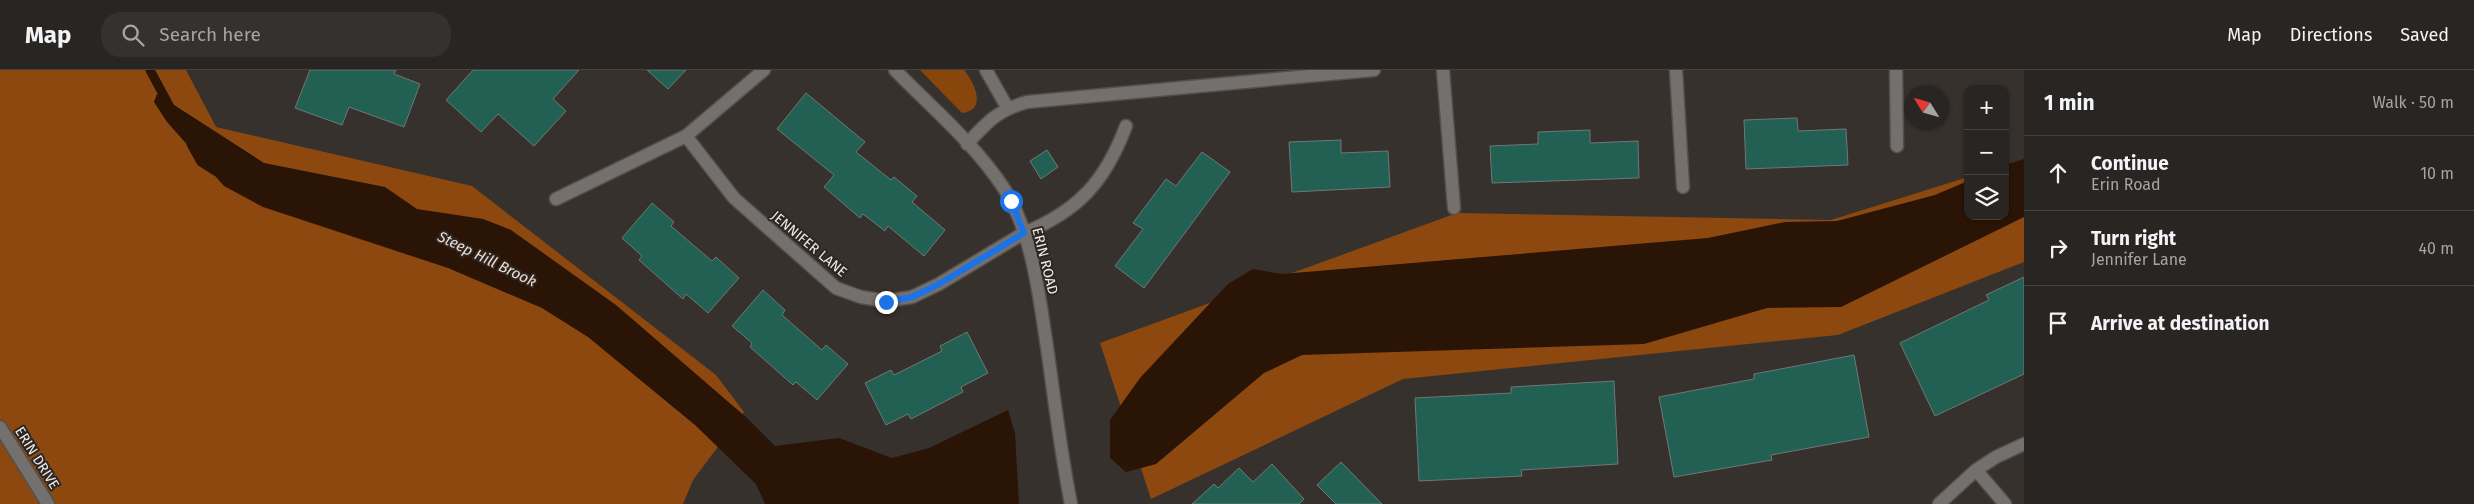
<!DOCTYPE html>
<meta charset="utf-8">
<style>
:root{--surface:#292522;--page:#35312f;--text:#f1f3f6;--muted:#a5a5a5;--line:#454240}
body{margin:0;font-family:"Fira Sans",sans-serif;background:var(--page);color:var(--text)}
.controls{position:absolute;right:15px;top:15px;display:grid;overflow:hidden;border-radius:10px;box-shadow:0 1px 4px #0004}
.controls button{width:45px;height:45px;display:grid;place-items:center;padding:0;border:0;border-bottom:1px solid var(--line);background:var(--surface);color:var(--text);font:25px sans-serif}
.compass{position:absolute;left:1904px;top:15px;width:45px;height:45px;border-radius:50%;background:var(--surface);box-shadow:0 1px 4px #0004;rotate:307deg}
.stop{position:absolute;width:15px;height:15px;margin:-11px;border:4px solid #1a73e8;border-radius:50%;background:#fff}
.stop.end{background:#1a73e8;border-color:#fff;box-shadow:0 1px 5px #0008}
.list{margin:0;padding:0;list-style:none}
h2{display:flex;justify-content:space-between;align-items:center;height:65px;margin:0;padding:0 20px;font-size:21px}
h2 small{font-size:16px;font-weight:400;color:var(--muted)}
.list li{display:grid;grid-template-columns:32px 1fr auto;gap:15px;align-items:center;box-sizing:border-box;height:75px;padding:0 20px;border-top:1px solid var(--line)}
.list b{display:block;font-size:19px;white-space:nowrap}
.list p{margin:0;font-size:16px;white-space:nowrap;color:var(--muted)}
.list em{font-size:16px;font-style:normal;color:var(--muted)}
.icon{flex:none;width:28px;height:28px;fill:none;stroke:currentColor;stroke-width:2;stroke-linecap:round;stroke-linejoin:round}
.map{position:relative;flex:none;width:2024px;height:434px;overflow:hidden}
header{display:flex;align-items:center;gap:30px;box-sizing:border-box;height:70px;padding:0 25px;background:var(--surface);border-bottom:1px solid var(--line)}
header strong{font-size:24px}
nav{display:flex;gap:28px;margin-inline-start:auto;font-size:18px}
.search{width:350px;height:45px;background:var(--page);display:flex;align-items:center;gap:12px;box-sizing:border-box;padding:0 18px;border-radius:20px;color:var(--muted);font-size:19px}
main{display:flex}
aside{flex:1;background:var(--surface)}
.map>svg:first-child{display:block}
.green{fill:#88450c}
.forest{fill:#8c480e}
.water{fill:#2a1405}
.lines{fill:none;stroke-linecap:round;stroke-linejoin:round}
.stream{stroke:#2a1405;stroke-width:9}
.building{fill:#216053;stroke:#6f7875}
.lane-casing{stroke:#544f4b;stroke-width:15}
.street-casing{stroke:#544f4b;stroke-width:15}
.lane{stroke:#74706e;stroke-width:12}
.street{stroke:#74706e;stroke-width:12}
.route{stroke:#1a73e8;stroke-width:6}
.labels{text-anchor:middle;dominant-baseline:central;stroke-width:4;stroke-linejoin:round;paint-order:stroke}
.street-label{font-size:14px;fill:#efebe8;stroke:#2d2723}
.water-label{font-size:15px;font-style:italic;fill:#f1ddd0;stroke:#2d2723}
</style>
<header>
<strong>Map</strong>
<div class="search"><svg class="icon" aria-label="search" viewBox="0 0 24 24"><circle cx="10" cy="10" r="6"/><path d="M15 15l6 6"/></svg>Search here</div>
<nav><a>Map</a><a>Directions</a><a>Saved</a></nav>
</header>
<main>
<div class="map">
<svg width="2024" height="434" viewBox="0 0 2024 434">
<rect width="100%" height="100%" fill="#37312d"/>
<path class="green" d="M 920,0 L 964,0 C 974,12 988,40 962,43 Z"/>
<path class="forest" d="M 0,0 L 186,0 L 216,57 L 472,116 L 716,305 L 744,342 L 693,410 L 683,434 L 0,434 Z
M 2024,89 L 2024,192 L 1838,265 L 1403,309 L 1151,429 L 1100,273 L 1457,143 L 1831,150 L 1968,107 L 1968,146 L 2005,146 Z"/>
<path class="water" d="M 157,24 L 264,93 L 385,117 L 417,139 L 483,149 L 511,160 L 616,235 L 747,348 L 775,376 L 839,368 L 892,388 L 929,378 L 1008,340 L 1015,363 L 1019,434 L 765,434 L 756,414 L 695,355 L 588,267 L 542,238 L 448,198 L 263,137 L 224,116 L 167,52 L 154,32 Z
M 2024,89 L 2024,147 L 1841,237 L 1767,238 L 1644,274 L 1302,285 L 1264,303 L 1156,394 L 1126,402 L 1110,388 L 1110,350 L 1140,308 L 1228,214 L 1253,199 L 1282,204 L 1708,168 L 1785,152 L 1837,151 L 1935,125 L 1968,111 L 1968,146 L 2005,146 L 2005,95 Z"/>
<g class="lines">
<path class="stream" d="M 150,0 L 171,39
M 191,74 L 201,92 L 215,101"/>
</g>
<path class="building" d="M 310,0 L 396,0 L 394,4 L 420,14 L 404,57 L 349,37 L 342,55 L 295,38 Z
M 473,0 L 579,0 L 553,29 L 566,41 L 534,76 L 498,44 L 481,62 L 446,30 Z
M 647,0 L 686,0 L 668,19 Z
M 806,23 L 865,72 L 856,82 L 891,110 L 894,107 L 917,126 L 912,132 L 945,160 L 924,186 L 888,156 L 885,161 L 863,144 L 860,148 L 824,117 L 834,105 L 777,59 Z
M 1797,48 L 1798,61 L 1846,59 L 1848,95 L 1746,99 L 1744,50 Z
M 1590,60 L 1590,73 L 1638,71 L 1639,108 L 1492,113 L 1490,76 L 1538,74 L 1538,62 Z
M 1341,70 L 1341,83 L 1388,81 L 1390,117 L 1292,122 L 1289,72 Z
M 1047,80 L 1058,97 L 1041,109 L 1030,91 Z
M 1202,82 L 1230,102 L 1144,218 L 1115,196 L 1143,159 L 1133,153 L 1166,109 L 1176,116 Z
M 652,133 L 674,152 L 671,156 L 712,191 L 716,187 L 739,208 L 708,243 L 686,224 L 683,229 L 639,190 L 642,186 L 622,168 Z
M 2024,207 L 2024,304 L 1935,346 L 1900,273 L 1989,230 L 1986,225 Z
M 763,220 L 785,240 L 782,245 L 822,280 L 826,275 L 848,294 L 817,330 L 796,312 L 793,315 L 750,277 L 752,273 L 732,256 Z
M 967,262 L 988,303 L 961,317 L 963,322 L 911,349 L 908,344 L 886,355 L 865,313 L 891,300 L 894,305 L 942,281 L 940,276 Z
M 1854,285 L 1869,367 L 1771,385 L 1772,390 L 1674,407 L 1659,327 L 1754,309 L 1754,304 Z
M 1614,311 L 1618,394 L 1521,400 L 1522,406 L 1419,411 L 1415,328 L 1511,323 L 1511,317 Z
M 1341,392 L 1382,434 L 1336,434 L 1317,415 Z
M 1272,394 L 1304,429 L 1299,434 L 1192,434 L 1214,414 L 1218,418 L 1239,398 L 1253,412 Z"/>
<g class="lines">
<defs>
<path id="lane" d="M 986,0 L 1007,37
M 1443,0 L 1454,138
M 1676,0 L 1683,117
M 1896,0 L 1897,76
M 556,129 L 686,66 L 764,0
M 1024,163 C 1078,141 1105,112 1126,56
M 0,357 L 48,434
M 1939,434 L 1976,400
M 2005,434 L 1976,400 L 1996,387 L 2024,374"/>
<path id="street" d="M 895,0 C 931,37 974,73 1003,117 C 1033,162 1040,232 1048,284 C 1055,334 1061,384 1071,434
M 686,66 L 734,128 L 836,218 L 861,227 L 886,231 L 912,227 L 939,214 L 1024,163
M 967,74 C 987,52 998,40 1027,32 L 1374,0"/>
</defs>
<use href="#lane" class="lane-casing"/>
<use href="#street" class="street-casing"/>
<use href="#lane" class="lane"/>
<use href="#street" class="street"/>
</g>
<g class="lines">
<path class="route" d="M 886,232 L 912,227 L 939,214 L 1024,163 L 1011,131"/>
</g>
<g class="labels">
<g class="street-label">
<text transform="translate(809 174) rotate(40)">JENNIFER LANE</text>
<text transform="translate(1045 191) rotate(76)">ERIN ROAD</text>
<text transform="translate(37 388) rotate(58)">ERIN DRIVE</text>
</g>
<g class="water-label">
<text transform="translate(487 189) rotate(26)">Steep Hill Brook</text>
</g>
</g>
</svg>
<div class="controls">
<button>+</button>
<button>−</button>
<button><svg class="icon" aria-label="layers" viewBox="0 0 24 24"><path d="M12 4l9 5-9 5-9-5zM3 14l9 5 9-5"/></svg></button>
</div>
<svg class="compass" viewBox="-18 -18 36 36"><path d="M0-13l5 13h-10z" fill="#e53935"/><path d="M0 13l5-13h-10z" fill="#a5a5a5"/></svg>
<div class="stop" style="left:1011px;top:131px"></div>
<div class="stop end" style="left:886px;top:232px"></div>
</div>
<aside>
<h2>1 min<small>Walk · 50 m</small></h2>
<ul class="list">
<li><svg class="icon" aria-label="ahead" viewBox="0 0 24 24"><path d="M12 20V5M6 11l6-6 6 6"/></svg><div><b>Continue</b><p>Erin Road</p></div><em>10 m</em></li>
<li><svg class="icon" aria-label="right" viewBox="0 0 24 24"><path d="M7 20v-9h11M14 6l5 5-5 5"/></svg><div><b>Turn right</b><p>Jennifer Lane</p></div><em>40 m</em></li>
<li><svg class="icon" aria-label="arrive" viewBox="0 0 24 24"><path d="M6 21V4h12l-3 4 3 4H6"/></svg><div><b>Arrive at destination</b></div></li>
</ul>
</aside>
</main>
